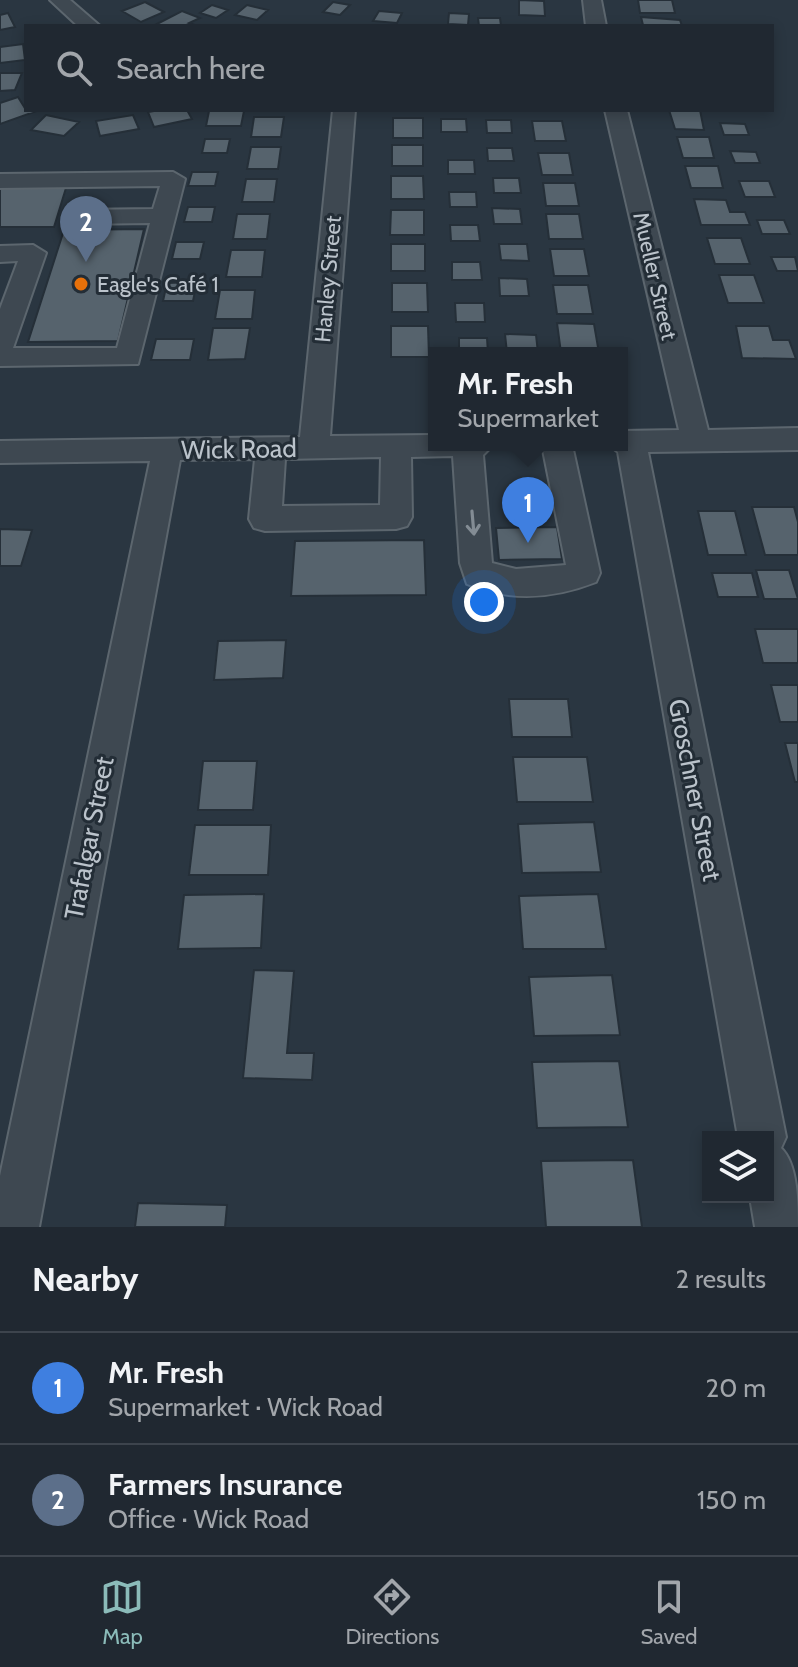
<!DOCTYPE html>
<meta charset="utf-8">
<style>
:root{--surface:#202831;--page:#283039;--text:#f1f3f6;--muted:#a2a6ab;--line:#3d444d;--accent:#8bbbb9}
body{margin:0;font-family:Cabin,sans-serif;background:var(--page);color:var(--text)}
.controls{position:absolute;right:24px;bottom:24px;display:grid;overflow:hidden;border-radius:0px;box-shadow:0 4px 12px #0003}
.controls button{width:72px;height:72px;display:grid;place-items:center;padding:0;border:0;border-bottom:2px solid var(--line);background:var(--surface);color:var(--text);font:40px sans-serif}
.you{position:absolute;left:484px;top:602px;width:28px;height:28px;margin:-20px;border:6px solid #fff;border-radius:50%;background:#1a73e8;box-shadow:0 0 0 12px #1a73e833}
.badge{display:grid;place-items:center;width:52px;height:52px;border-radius:50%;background:var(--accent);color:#fff;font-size:26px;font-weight:700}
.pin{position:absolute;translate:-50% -66px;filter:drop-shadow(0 2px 4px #0008)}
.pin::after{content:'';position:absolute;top:42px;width:28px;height:24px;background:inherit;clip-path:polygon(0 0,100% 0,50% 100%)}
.popup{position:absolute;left:428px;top:347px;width:200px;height:104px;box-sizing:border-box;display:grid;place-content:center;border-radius:0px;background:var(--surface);filter:drop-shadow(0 2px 6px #0005);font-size:26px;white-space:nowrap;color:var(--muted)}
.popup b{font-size:30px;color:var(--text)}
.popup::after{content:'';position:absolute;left:50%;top:100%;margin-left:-16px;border:16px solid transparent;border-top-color:var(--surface)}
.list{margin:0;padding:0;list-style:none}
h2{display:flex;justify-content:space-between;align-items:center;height:104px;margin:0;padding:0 32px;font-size:34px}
h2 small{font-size:26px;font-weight:400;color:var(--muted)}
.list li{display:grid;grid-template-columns:52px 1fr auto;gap:24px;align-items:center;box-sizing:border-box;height:112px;padding:0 32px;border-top:2px solid var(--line)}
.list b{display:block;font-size:30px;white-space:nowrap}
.list p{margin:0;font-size:26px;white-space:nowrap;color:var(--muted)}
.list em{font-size:26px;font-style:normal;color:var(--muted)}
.icon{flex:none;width:44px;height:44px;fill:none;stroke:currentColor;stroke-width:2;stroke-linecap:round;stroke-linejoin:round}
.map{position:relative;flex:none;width:798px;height:1227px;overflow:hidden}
.search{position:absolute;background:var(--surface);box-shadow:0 4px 12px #0003;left:24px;right:24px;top:24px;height:88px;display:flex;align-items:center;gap:20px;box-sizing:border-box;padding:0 28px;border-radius:0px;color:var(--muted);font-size:30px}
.sheet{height:328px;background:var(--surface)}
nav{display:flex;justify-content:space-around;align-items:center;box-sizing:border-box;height:112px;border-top:2px solid var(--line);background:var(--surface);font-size:22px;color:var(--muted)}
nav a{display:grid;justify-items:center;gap:4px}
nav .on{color:var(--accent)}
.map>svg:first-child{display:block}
.building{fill:#56636d;stroke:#252f38;stroke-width:2}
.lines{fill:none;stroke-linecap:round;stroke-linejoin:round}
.minor-casing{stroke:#5c666e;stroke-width:4}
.minor{fill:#3e4851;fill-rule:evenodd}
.oneway{stroke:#838c94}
.food-dot{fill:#e8710a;stroke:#232d36;stroke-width:3}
.labels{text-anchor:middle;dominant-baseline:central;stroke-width:6;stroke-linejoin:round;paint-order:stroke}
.far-street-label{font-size:22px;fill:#bbc3cb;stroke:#232d36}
.far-poi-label{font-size:22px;fill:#bbc3cb;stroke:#232d36;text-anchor:start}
.street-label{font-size:26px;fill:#bbc3cb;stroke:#232d36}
</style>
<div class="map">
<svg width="798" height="1227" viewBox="0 0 798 1227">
<rect width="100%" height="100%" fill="#2a3641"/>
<path class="building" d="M 519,0 L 544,1 L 545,16 L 519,15 Z
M 638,0 L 672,0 L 675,13 L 640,13 Z
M 145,2 L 164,12 L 141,22 L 122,11 Z
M 333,2 L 350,5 L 340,15 L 323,12 Z
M 212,5 L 228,10 L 216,18 L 200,13 Z
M 247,5 L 268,10 L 257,20 L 235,15 Z
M 182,11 L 200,18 L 189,23 L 195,25 L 153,26 Z
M 379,11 L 402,13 L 397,23 L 373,21 Z
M 8,13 L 15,27 L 0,30 L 0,15 Z
M 449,13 L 469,14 L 468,25 L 448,24 Z
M 641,17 L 680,20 L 682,26 L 640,26 L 643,25 Z
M 478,18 L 500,18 L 501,26 L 479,26 Z
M 23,44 L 25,60 L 0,63 L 0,47 Z
M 0,73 L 22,73 L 15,90 L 0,91 Z
M 18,97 L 26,110 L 34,112 L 0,124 L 0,103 Z
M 160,110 L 187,110 L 192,119 L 154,127 L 148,112 Z
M 669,110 L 700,110 L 704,130 L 675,129 Z
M 209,111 L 244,111 L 241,126 L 206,126 Z
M 46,115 L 79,122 L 64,136 L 31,130 Z
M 133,115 L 139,129 L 100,136 L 96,121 Z
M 254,117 L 284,117 L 281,137 L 251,137 Z
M 393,118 L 423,118 L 423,138 L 393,138 Z
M 441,119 L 466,119 L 467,132 L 441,132 Z
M 486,120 L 511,120 L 512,133 L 487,133 Z
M 532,121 L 562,121 L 566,141 L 535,141 Z
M 720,123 L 745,124 L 749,135 L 724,135 Z
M 677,137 L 709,137 L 714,158 L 683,158 Z
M 205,139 L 230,139 L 227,153 L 202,153 Z
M 392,145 L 423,145 L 423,166 L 392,166 Z
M 251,147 L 281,147 L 278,169 L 247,169 Z
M 487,148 L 512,148 L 514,161 L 488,161 Z
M 730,151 L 756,152 L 760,163 L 735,163 Z
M 538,153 L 569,153 L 573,175 L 542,175 Z
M 448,160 L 474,160 L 475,174 L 448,174 Z
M 685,166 L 718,166 L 723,188 L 691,188 Z
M 192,172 L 218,172 L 215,186 L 188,186 Z
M 391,176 L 423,176 L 424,199 L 391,199 Z
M 493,178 L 519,178 L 521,193 L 494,193 Z
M 246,179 L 277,179 L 274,202 L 242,202 Z
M 739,181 L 769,181 L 775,197 L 745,197 Z
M 543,183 L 575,183 L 579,206 L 546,206 Z
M 0,188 L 66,188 L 54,227 L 0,227 Z
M 449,192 L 476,192 L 477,207 L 450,207 Z
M 694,199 L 726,200 L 730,212 L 745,212 L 750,225 L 701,225 Z
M 188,207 L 215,207 L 212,222 L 184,222 Z
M 492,208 L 520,209 L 522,224 L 494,224 Z
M 391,210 L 424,210 L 424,235 L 390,235 Z
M 237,214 L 270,214 L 267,239 L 233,239 Z
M 546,214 L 579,214 L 583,239 L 549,239 Z
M 757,220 L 784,220 L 790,234 L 762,234 Z
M 450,225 L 478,225 L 480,241 L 451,241 Z
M 144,229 L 118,341 L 28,342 L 64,230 Z
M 707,238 L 741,238 L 750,264 L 715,264 Z
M 176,242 L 204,242 L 200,259 L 172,259 Z
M 391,244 L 425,244 L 425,271 L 391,271 Z
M 499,244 L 527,244 L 529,261 L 501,260 Z
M 550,249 L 584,249 L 589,276 L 554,276 Z
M 231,250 L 265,250 L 262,277 L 226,277 Z
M 771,257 L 795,257 L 798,271 L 777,271 Z
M 452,262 L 480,262 L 482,280 L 452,280 Z
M 719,275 L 754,275 L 764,303 L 728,303 Z
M 499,278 L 527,279 L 529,296 L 500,296 Z
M 197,282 L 193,301 L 163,301 L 167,283 Z
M 392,283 L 427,283 L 428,312 L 392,312 Z
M 553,285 L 588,285 L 593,314 L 557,314 Z
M 220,290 L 255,290 L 252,319 L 215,319 Z
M 455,303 L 484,303 L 485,322 L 456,322 Z
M 557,323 L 594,324 L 599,353 L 561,353 Z
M 391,326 L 428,326 L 429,357 L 391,357 Z
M 736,326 L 769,326 L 773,340 L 789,340 L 796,359 L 742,358 Z
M 213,328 L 250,328 L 245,359 L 208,360 Z
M 505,334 L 536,335 L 538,353 L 507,353 Z
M 459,338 L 487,338 L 488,353 L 459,353 Z
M 156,339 L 194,339 L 190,360 L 151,360 Z
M 752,507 L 794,507 L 798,522 L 798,555 L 765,555 Z
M 698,511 L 735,511 L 746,555 L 708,555 Z
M 557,527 L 562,559 L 499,560 L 496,528 Z
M 0,529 L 32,530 L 21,566 L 0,566 Z
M 424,540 L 426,595 L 291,596 L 295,541 Z
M 756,570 L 789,570 L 798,599 L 764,599 Z
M 712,573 L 752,573 L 758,597 L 718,597 Z
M 755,629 L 798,629 L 798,663 L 763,663 Z
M 286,640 L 283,678 L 214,680 L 218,641 Z
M 771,685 L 798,685 L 798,722 L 780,722 Z
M 509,699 L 568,699 L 572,737 L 512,737 Z
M 785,743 L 798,743 L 798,782 L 795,782 Z
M 513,757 L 587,757 L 593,802 L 517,802 Z
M 203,761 L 257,761 L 253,810 L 198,810 Z
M 594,822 L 601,872 L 522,873 L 518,824 Z
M 195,825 L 271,825 L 268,875 L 189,875 Z
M 264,894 L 261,948 L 178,949 L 184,895 Z
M 598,894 L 606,949 L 523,949 L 519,896 Z
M 254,970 L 294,971 L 287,1053 L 314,1053 L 312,1080 L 243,1078 Z
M 612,975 L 620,1035 L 534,1036 L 529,977 Z
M 619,1061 L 628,1127 L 537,1128 L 532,1062 Z
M 633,1160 L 642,1227 L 546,1227 L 541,1161 Z
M 138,1203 L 227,1205 L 225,1227 L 135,1227 Z"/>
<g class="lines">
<defs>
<path id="minor" d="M 50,0 L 70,0 L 100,26 L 78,26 Z
M 583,0 L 601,0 L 606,26 L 586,26 Z
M 333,110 L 355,110 L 330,436 L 434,435 L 434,445 L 493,445 L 483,455 L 492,563 L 516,569 L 566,565 L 542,445 L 572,445 L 600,573 L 596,582 C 553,599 510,602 467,584 L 460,563 L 453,456 L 411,457 L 412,517 L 407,526 L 396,529 L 265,531 L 254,528 L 249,519 L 255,459 L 180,460 L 39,1227 L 0,1227 L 0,1176 L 150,461 L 0,463 L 0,441 L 300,437 ZM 381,457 L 380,505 L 282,506 L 285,459 Z
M 605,110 L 627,110 L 708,430 L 798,428 L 798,450 L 648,452 L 786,1137 L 781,1148 C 798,1164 798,1204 798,1227 L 755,1227 L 750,1197 L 768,1197 L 768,1137 L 738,1137 L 618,452 L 609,445 L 622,445 L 622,431 L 679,430 Z
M 173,172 L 185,179 L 138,364 L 0,366 L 0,309 L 18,261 L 0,262 L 0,246 L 33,245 L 46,253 L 13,348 L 117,348 L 150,223 L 78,224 L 66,217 L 78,210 L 153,209 L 160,186 L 0,188 L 0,174 Z"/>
</defs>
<use href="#minor" class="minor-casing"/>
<use href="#minor" class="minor"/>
</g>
<defs><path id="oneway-shaft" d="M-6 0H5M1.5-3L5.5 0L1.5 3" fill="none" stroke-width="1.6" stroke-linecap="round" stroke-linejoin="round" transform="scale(2)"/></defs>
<use class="oneway" href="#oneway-shaft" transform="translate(473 523) rotate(85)"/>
<circle class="food-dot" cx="81" cy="284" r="8"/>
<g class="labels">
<g class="far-street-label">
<text transform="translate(655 276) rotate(77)">Mueller Street</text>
<text transform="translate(328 279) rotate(-85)">Hanley Street</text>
</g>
<g class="far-poi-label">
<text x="97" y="284">Eagle's Café 1</text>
</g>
<g class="street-label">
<text transform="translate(239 449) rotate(-1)">Wick Road</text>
<text transform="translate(695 790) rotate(79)">Groschner Street</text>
<text transform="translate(89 838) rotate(-79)">Trafalgar Street</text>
</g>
</g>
</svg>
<div class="controls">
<button><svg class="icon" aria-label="layers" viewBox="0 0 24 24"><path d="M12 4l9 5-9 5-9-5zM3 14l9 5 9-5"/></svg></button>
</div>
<div class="you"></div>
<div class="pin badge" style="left:528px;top:543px;background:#3f7fe0">1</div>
<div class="popup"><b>Mr. Fresh</b>Supermarket</div>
<div class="pin badge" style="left:86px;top:262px;background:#5c6f8a">2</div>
<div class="search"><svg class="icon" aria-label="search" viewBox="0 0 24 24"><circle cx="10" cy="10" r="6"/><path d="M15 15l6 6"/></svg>Search here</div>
</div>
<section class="sheet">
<h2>Nearby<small>2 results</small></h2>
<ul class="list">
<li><span class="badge" style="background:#3f7fe0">1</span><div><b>Mr. Fresh</b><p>Supermarket · Wick Road</p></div><em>20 m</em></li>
<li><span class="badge" style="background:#5c6f8a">2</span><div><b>Farmers Insurance</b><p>Office · Wick Road</p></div><em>150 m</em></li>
</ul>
</section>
<nav>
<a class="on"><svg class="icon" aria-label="map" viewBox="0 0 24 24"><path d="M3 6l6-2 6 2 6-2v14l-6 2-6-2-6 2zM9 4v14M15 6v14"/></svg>Map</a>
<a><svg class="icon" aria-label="directions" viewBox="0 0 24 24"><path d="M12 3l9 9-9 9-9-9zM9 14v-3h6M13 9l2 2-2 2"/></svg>Directions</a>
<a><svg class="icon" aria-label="saved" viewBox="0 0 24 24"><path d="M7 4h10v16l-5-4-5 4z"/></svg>Saved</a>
</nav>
